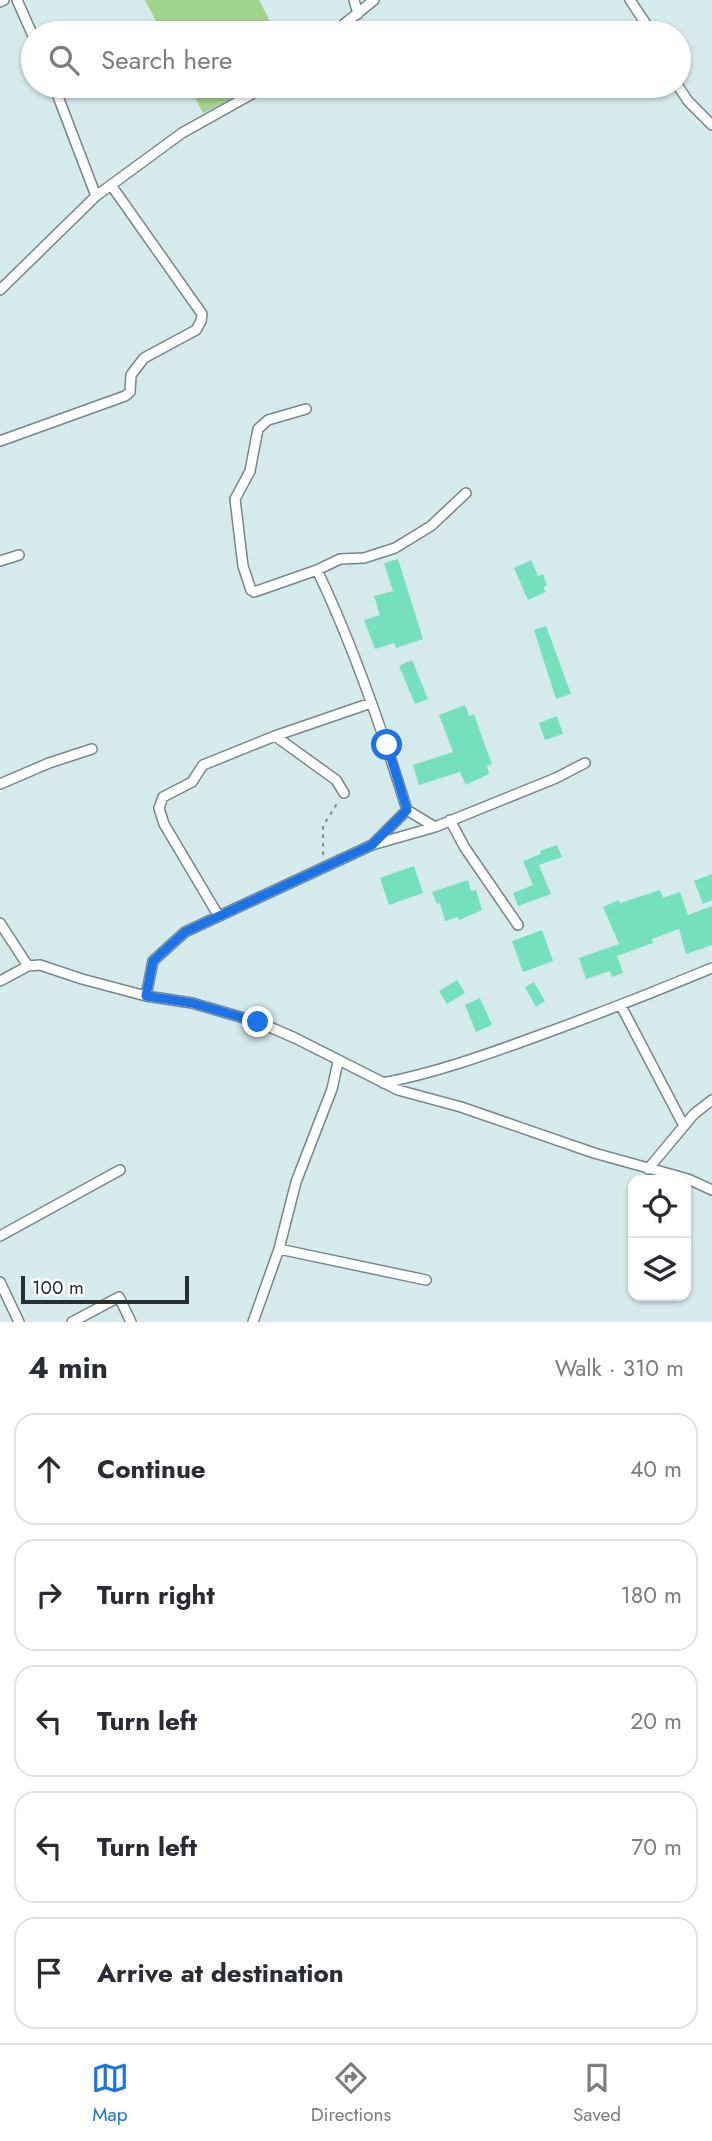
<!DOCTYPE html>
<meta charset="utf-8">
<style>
:root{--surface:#fff;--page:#f2f2f3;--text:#2b2b33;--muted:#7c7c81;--line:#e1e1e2;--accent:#1a73e8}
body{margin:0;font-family:Jost,sans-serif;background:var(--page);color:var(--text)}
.controls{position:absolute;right:21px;bottom:21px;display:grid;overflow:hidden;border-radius:14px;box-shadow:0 2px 5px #0004}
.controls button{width:63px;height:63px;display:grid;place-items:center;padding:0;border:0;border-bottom:2px solid var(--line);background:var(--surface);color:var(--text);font:35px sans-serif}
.scale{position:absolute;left:21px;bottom:18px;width:168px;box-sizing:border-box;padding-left:7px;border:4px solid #272f30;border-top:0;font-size:19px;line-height:24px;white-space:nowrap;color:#272f30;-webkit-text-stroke:5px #fff;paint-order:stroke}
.stop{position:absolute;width:21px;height:21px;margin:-16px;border:5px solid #1a73e8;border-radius:50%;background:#fff}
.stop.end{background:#1a73e8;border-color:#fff;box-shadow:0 2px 7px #0008}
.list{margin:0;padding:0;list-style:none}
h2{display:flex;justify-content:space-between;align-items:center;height:91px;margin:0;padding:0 28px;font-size:30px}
h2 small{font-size:23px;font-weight:400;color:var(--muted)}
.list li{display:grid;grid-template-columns:46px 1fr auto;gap:21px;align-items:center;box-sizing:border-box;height:112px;margin:0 14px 14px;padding:0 14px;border:2px solid var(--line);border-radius:21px}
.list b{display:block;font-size:26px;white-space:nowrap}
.list em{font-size:23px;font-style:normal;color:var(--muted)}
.icon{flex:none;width:38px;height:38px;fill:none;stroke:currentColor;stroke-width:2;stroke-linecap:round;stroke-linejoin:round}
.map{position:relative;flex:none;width:712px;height:1322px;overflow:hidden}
.search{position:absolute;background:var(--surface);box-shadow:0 2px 5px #0004;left:21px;right:21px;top:21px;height:77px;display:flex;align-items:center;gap:18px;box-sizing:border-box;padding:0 24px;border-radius:38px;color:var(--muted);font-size:26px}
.sheet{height:721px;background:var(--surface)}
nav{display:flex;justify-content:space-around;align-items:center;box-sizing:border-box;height:98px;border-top:2px solid var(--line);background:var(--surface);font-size:19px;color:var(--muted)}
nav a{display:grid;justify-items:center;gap:4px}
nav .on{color:var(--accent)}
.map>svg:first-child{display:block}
.green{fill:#a0d38b}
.building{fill:#74e0bc}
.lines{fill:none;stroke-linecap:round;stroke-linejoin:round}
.minor-casing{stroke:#74888a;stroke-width:12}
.path{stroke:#7b8a8b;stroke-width:2;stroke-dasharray:3.5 5;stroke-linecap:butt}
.minor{stroke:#fff;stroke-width:9}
.route{stroke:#1a73e8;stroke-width:9}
</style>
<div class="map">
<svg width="712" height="1322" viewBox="0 0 712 1322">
<rect width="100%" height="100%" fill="#d4eaeb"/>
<path class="green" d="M 145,0 L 259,0 L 276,33 L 162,33 Z
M 189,86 L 249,86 L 233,98 L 203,113 Z"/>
<path class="building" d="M 398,559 L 423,639 L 396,648 L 394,643 L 375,649 L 364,620 L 380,615 L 374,596 L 393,591 L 384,563 Z
M 531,560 L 538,576 L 543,574 L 547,585 L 543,587 L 546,592 L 528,600 L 514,568 Z
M 546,626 L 571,694 L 556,699 L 534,630 Z
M 412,660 L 428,699 L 415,704 L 399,666 Z
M 465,705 L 469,716 L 474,714 L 483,740 L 492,764 L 487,766 L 489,774 L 466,785 L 460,772 L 419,785 L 413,765 L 453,752 L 439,715 Z
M 557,716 L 563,734 L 545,740 L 539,723 Z
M 557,845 L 562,857 L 539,865 L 551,894 L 518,906 L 513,893 L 533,885 L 523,861 L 541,854 L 540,851 Z
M 414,866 L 423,893 L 389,905 L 380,878 Z
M 712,874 L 712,900 L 703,904 L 694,881 Z
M 468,880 L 471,891 L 476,890 L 482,910 L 459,920 L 458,917 L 445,921 L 440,903 L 437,904 L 432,892 Z
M 660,890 L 663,898 L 680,892 L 688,915 L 712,906 L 712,945 L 686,954 L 679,929 L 652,939 L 653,943 L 617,956 L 623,973 L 612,977 L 610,971 L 586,979 L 579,958 L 619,944 L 603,907 L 619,900 L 620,903 Z
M 542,930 L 553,961 L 523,972 L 512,941 Z
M 457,980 L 465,993 L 447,1004 L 439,991 Z
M 534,982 L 545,1001 L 536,1007 L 525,987 Z
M 480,998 L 492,1025 L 476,1032 L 465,1005 Z"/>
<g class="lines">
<defs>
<path id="minor" d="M 17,0 L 33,36
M 354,0 L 358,14
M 630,0 L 652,33
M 0,2 L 4,0
M 333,33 L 374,0
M 54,86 L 96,196
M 678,86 L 688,101 L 712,125
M 0,290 L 96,196 L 182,133 L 266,86
M 306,409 L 268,420 L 258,429 L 250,471 L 235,499 L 243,566 L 251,590 L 254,592 L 317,570 L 340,559 L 364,558 L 395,548 L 431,526 L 466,493
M 0,441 L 125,396 L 130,392 L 131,375 L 144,358 L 196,330 L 201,321 L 202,314 L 111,185
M 0,561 L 19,555
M 317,570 C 354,647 382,729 407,810 L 435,827
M 275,736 L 336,780 L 344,793
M 0,784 L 49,763 L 92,749
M 450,820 L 465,848 L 518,925
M 374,843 L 407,810
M 218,915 L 164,824 L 159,808 L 163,797 L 192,782 L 203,765 L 275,736 L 371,703
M 0,923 L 28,966
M 0,981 L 28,966 L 40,965 L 82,979 L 146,996 L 192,1003 L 258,1022 L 295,1038 L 398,1090 L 461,1107 L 594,1153 L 688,1179 L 712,1190
M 146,996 L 153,961 L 185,932 L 372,845 L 435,827 L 556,778 L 585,763
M 621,1006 L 684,1126
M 383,1083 C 434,1073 483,1056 532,1038 C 593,1016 652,993 712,968
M 648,1169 L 694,1114 L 712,1100
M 0,1236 L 120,1170
M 279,1249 L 426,1280
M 0,1282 L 19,1322
M 72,1322 L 119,1297 L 131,1322
M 253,1322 L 279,1249 L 296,1182 L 332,1089 L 338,1062"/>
</defs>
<use href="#minor" class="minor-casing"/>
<path class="path" d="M 323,855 L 323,826 L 338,802"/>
<use href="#minor" class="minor"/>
</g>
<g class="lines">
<path class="route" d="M 258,1022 L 192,1003 L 146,996 L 153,961 L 185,932 L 372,845 L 407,810 L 387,745"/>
</g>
</svg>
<div class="controls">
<button><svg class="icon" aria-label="locate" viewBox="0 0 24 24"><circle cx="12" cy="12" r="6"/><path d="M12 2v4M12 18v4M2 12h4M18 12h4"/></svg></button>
<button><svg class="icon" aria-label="layers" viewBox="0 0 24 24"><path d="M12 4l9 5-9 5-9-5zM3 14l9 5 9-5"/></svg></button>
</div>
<div class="scale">100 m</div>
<div class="stop" style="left:387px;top:745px"></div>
<div class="stop end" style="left:258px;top:1022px"></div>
<div class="search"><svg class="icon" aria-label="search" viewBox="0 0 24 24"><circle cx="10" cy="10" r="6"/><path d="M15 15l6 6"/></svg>Search here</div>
</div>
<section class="sheet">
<h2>4 min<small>Walk · 310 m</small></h2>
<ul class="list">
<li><svg class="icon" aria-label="ahead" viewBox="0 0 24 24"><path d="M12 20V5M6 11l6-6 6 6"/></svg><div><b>Continue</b></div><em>40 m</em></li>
<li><svg class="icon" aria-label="right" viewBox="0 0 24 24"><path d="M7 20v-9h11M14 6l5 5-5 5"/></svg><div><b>Turn right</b></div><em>180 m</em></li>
<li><svg class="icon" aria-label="left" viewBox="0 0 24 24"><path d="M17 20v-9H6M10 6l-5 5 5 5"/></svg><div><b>Turn left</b></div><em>20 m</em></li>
<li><svg class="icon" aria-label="left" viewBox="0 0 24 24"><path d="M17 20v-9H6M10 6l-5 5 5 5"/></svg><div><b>Turn left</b></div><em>70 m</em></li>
<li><svg class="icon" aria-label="arrive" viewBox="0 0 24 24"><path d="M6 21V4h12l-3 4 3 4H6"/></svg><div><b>Arrive at destination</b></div></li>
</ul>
</section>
<nav>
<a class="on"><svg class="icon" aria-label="map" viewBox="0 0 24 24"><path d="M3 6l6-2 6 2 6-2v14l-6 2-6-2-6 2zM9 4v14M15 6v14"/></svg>Map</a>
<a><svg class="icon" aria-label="directions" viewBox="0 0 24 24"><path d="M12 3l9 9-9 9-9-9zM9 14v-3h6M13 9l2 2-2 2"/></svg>Directions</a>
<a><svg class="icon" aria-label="saved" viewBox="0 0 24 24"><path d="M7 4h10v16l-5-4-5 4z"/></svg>Saved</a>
</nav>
